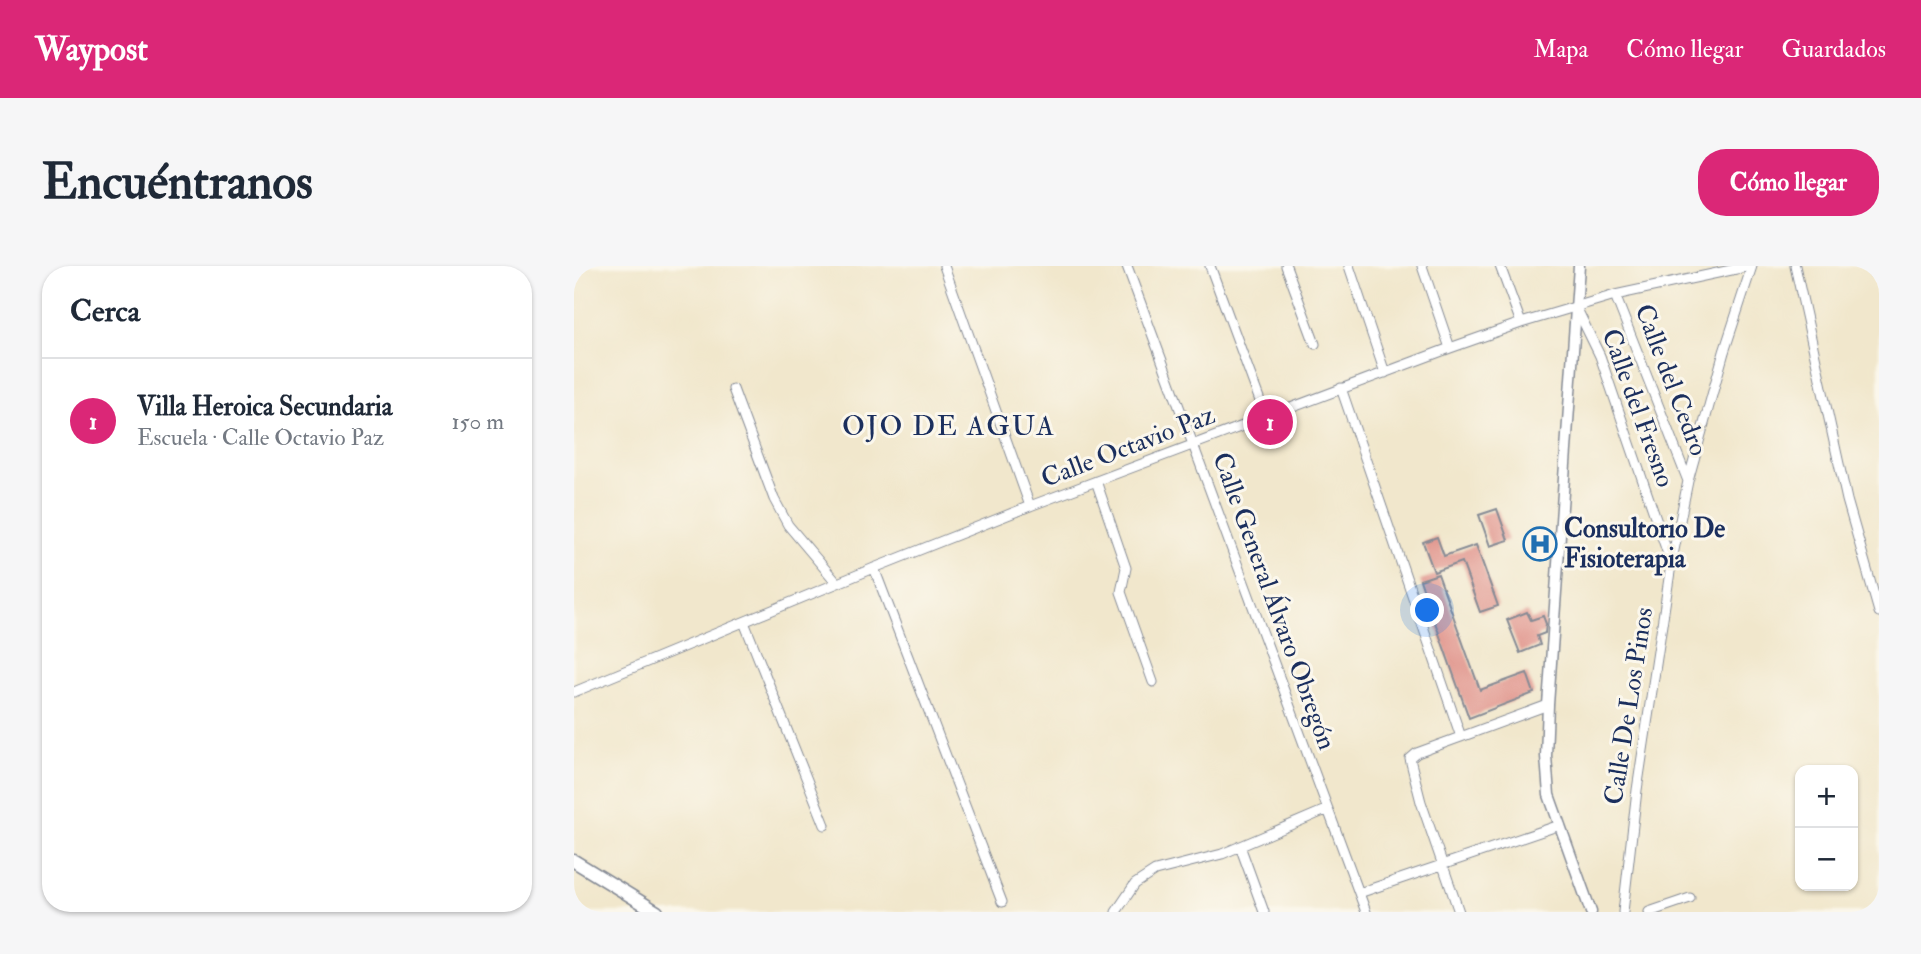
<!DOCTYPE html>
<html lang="es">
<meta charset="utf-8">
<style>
:root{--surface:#fff;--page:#f6f6f7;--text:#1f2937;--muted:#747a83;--line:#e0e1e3;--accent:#db2777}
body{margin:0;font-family:"IM FELL Double Pica",serif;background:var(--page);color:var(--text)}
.controls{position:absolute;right:21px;bottom:21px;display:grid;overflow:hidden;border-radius:14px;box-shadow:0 2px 5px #0004}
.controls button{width:63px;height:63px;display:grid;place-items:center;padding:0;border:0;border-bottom:2px solid var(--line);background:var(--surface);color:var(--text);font:35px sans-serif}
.you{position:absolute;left:854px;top:345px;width:24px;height:24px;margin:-18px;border:5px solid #fff;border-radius:50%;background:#1a73e8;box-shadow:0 0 0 10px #1a73e833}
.badge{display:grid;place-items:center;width:46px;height:46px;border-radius:50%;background:var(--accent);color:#fff;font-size:23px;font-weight:700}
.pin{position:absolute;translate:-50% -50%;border:4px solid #fff;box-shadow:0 2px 7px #0006}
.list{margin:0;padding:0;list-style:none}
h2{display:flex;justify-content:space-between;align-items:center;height:91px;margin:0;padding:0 28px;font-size:30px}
h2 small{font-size:23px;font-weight:400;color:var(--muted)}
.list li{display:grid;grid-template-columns:46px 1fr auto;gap:21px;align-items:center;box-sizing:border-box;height:126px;padding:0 28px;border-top:2px solid var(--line)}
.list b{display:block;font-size:26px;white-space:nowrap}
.list p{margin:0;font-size:23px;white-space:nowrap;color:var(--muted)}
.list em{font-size:23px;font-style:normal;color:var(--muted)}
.map{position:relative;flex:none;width:1305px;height:646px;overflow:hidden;border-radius:28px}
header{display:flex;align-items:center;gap:42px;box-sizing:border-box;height:98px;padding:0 35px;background:var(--accent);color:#fff}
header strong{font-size:33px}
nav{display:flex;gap:38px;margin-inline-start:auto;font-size:24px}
.intro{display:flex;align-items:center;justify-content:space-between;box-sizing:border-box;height:168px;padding:0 42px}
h1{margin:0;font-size:49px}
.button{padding:18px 32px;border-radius:28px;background:var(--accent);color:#fff;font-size:24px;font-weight:700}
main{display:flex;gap:42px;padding:0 42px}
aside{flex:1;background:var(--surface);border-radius:28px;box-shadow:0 2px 5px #0004}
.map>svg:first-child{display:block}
.building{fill:#e0938a}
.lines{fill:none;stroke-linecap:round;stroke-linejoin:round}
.minor-casing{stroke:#868b95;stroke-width:11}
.tertiary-casing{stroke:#868b95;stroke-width:13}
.secondary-casing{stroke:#868b95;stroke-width:15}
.primary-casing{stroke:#868b95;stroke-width:17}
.minor{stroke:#fff;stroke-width:9}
.tertiary{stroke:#fff;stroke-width:10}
.secondary{stroke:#fff;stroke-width:12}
.primary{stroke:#fff;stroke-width:14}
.labels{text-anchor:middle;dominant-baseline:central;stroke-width:6;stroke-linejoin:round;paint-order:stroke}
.street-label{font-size:26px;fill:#1b2f5e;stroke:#fbf7ec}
.poi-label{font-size:26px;font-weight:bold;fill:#1b2f5e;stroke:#fbf7ec;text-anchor:start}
.neighbourhood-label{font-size:28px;letter-spacing:2px;fill:#1b2f5e;stroke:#fbf7ec}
</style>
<header>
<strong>Waypost</strong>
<nav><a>Mapa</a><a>Cómo llegar</a><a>Guardados</a></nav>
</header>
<div class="intro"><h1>Encuéntranos</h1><a class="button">Cómo llegar</a></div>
<main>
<aside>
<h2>Cerca<small></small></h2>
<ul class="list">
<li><span class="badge">1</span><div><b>Villa Heroica Secundaria</b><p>Escuela · Calle Octavio Paz</p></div><em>150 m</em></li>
</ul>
</aside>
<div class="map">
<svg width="1305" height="646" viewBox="0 0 1305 646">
<rect width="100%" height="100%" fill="#fbf7ec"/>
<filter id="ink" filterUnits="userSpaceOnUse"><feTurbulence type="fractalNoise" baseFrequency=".0143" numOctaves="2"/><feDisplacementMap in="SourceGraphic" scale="14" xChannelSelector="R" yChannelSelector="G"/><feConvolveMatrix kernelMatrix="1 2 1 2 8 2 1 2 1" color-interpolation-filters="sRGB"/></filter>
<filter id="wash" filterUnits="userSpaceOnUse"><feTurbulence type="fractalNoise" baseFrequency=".00686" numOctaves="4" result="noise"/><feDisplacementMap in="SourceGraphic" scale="28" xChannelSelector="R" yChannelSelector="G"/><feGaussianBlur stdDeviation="1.57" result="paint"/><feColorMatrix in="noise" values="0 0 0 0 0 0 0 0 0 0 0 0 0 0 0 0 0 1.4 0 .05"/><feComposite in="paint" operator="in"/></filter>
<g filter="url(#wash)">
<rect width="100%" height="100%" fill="#f1e7cc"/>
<g id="blocks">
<path class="building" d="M 923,243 L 934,274 L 916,280 L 905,249 Z
M 863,271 L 870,290 L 902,279 L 924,340 L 906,346 L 888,296 L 860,306 L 849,276 Z
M 864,308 L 906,424 L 953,407 L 960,427 L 895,452 L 846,314 Z
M 953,346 L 957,354 L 969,350 L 972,358 L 971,367 L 963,370 L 966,379 L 946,387 L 933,354 Z"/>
</g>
</g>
<g filter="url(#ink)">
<use href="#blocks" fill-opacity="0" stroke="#868b95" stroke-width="2"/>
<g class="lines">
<defs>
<path id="minor" d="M 370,0 L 456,240
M 553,0 L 792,646
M 636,0 L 692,151
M 712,0 L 741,78
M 775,0 L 811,107
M 848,0 L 876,82
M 926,0 L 947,57
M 1221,0 L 1273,234 L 1305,346
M 1041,29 L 1114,215
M 1002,41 L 1026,90 L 1097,297
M 767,122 L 887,471
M 159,123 L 200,233 L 214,259 L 263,317
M 522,215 L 552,302 L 547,326 L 579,416
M 300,302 L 428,636
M 170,356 L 251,559
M 0,426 L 300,302 L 456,240 L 876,82 L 947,57 L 1041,29 L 1176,0
M 666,580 L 690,646
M 785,627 L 986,559
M 542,646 L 561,618 L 581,605 L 648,588 L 754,543
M 885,646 L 847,536 L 836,493 L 843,487 L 974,439
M 1049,646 L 1063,524 L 1097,299 L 1114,215 L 1150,86 L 1178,0
M 1075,646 L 1116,632"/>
<path id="tertiary" d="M 1005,0 L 974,439 L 972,490 L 975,529 L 1017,646"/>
<path id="secondary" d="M 0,595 L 83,646"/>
<path id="primary" d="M 1297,0 L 1305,7"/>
</defs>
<use href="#minor" class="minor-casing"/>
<use href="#tertiary" class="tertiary-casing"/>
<use href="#secondary" class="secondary-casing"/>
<use href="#primary" class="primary-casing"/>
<use href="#minor" class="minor"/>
<use href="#tertiary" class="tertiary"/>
<use href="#secondary" class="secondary"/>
<use href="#primary" class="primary"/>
</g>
</g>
<defs>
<symbol id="hospital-ring" viewBox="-11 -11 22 22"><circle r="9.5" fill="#fbf7ec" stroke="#1f6fb2" stroke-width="1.5"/><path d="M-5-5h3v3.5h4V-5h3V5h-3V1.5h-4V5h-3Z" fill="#1f6fb2"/></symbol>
</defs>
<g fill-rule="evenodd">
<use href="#hospital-ring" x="947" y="259" width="38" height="38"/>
</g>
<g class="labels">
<g class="street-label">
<text transform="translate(1097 114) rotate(69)">Calle del Cedro</text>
<text transform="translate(1064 142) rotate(70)">Calle del Fresno</text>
<text transform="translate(554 181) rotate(-21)">Calle Octavio Paz</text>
<text transform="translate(700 335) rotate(70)">Calle General Álvaro Obregón</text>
<text transform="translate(1055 440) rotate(-81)">Calle De Los Pinos</text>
</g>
<g class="poi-label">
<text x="990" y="263">Consultorio De<tspan x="990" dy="30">Fisioterapia</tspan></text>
</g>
<g class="neighbourhood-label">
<text x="375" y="160">OJO DE AGUA</text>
</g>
</g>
</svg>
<div class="controls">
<button>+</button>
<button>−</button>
</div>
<div class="you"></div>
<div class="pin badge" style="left:696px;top:156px">1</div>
</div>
</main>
